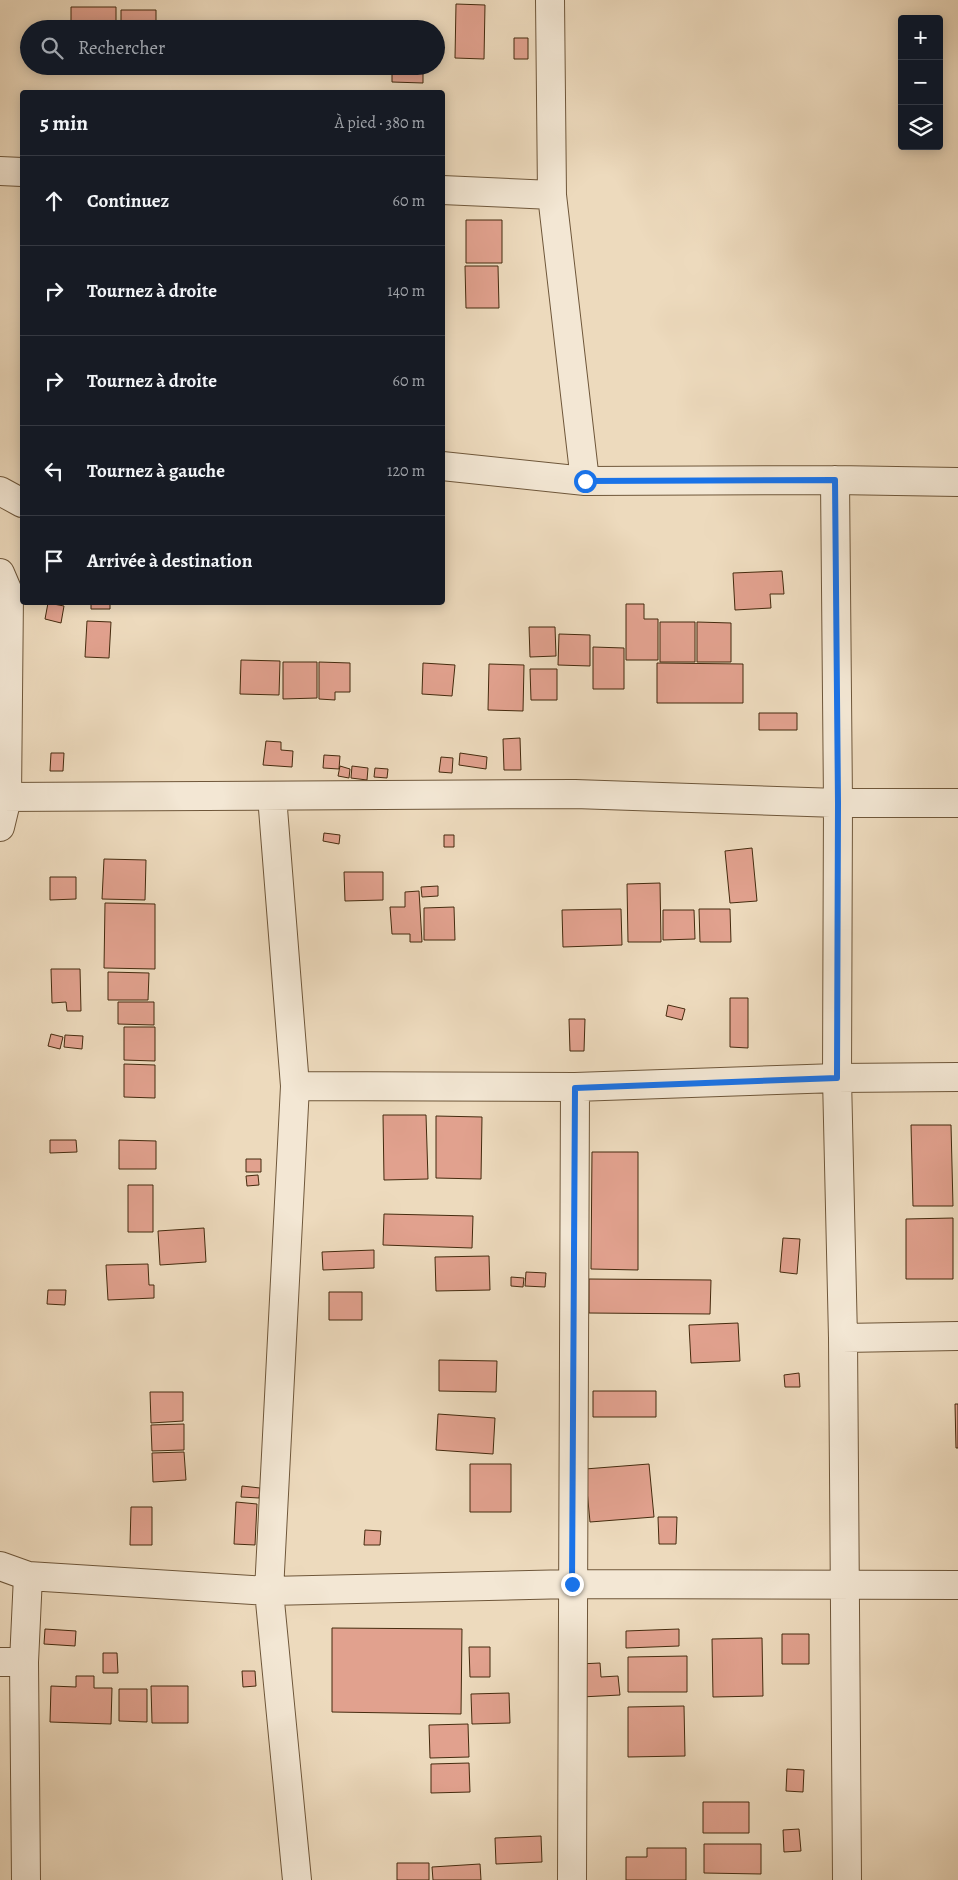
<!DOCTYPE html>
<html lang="fr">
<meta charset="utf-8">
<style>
:root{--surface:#171b24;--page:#242831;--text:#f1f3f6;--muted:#9ea1a6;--line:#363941}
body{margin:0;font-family:Alegreya,serif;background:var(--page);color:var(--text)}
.controls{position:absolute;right:15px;top:15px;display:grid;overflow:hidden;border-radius:5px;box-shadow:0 2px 12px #0003}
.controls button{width:45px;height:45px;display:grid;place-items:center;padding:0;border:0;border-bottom:1px solid var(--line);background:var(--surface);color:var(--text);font:25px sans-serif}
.stop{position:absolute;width:15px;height:15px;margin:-11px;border:4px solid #1a73e8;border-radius:50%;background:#fff}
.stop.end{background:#1a73e8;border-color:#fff;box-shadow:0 1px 5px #0008}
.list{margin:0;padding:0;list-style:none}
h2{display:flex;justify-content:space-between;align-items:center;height:65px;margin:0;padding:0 20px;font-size:21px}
h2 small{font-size:16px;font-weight:400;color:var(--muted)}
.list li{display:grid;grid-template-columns:32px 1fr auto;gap:15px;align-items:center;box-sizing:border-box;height:90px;padding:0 20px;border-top:1px solid var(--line)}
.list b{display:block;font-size:19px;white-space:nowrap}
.list em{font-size:16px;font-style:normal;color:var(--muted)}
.icon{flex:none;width:28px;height:28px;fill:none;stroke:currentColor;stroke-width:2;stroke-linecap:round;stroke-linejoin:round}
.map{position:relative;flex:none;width:958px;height:1880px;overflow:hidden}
.search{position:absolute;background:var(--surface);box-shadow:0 2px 12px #0003;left:20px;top:20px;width:425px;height:55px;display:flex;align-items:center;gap:12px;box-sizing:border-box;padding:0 18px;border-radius:28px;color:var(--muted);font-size:19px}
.panel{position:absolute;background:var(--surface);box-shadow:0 2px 12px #0003;left:20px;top:90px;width:425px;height:515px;border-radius:5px}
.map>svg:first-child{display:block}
.building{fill:#e1a18e;stroke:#452b0e}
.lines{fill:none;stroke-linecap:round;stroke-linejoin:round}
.minor-casing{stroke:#6f573a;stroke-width:30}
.minor{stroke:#f3e7d4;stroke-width:28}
.route{stroke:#1a73e8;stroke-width:6}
</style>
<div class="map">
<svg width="958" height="1880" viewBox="0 0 958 1880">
<rect width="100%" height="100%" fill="#eddabd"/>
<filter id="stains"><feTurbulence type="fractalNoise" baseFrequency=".004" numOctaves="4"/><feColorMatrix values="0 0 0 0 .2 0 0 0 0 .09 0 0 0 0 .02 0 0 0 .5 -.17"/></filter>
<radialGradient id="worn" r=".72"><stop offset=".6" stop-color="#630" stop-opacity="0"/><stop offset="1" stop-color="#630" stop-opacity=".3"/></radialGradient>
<path class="building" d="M 456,4 L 485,5 L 484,59 L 455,58 Z
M 71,7 L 116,7 L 116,29 L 71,29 Z
M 121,10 L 156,10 L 156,29 L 121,29 Z
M 514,38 L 528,38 L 528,59 L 514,59 Z
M 392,66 L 423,66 L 423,83 L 392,82 Z
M 466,220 L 502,220 L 502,263 L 466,263 Z
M 465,266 L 498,266 L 499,308 L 466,308 Z
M 782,571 L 784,594 L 770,594 L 771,608 L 735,610 L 733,573 Z
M 91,602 L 110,602 L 110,609 L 91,609 Z
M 48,603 L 64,606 L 61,623 L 45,619 Z
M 626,604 L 644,604 L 644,619 L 658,619 L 658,660 L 626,660 Z
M 87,621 L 111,622 L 109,658 L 85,657 Z
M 660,622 L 695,622 L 695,662 L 660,662 Z
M 697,622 L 731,623 L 731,662 L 697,662 Z
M 529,627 L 555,627 L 556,656 L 530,657 Z
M 559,634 L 590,635 L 590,666 L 558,665 Z
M 593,647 L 624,648 L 624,689 L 593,689 Z
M 241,660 L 280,661 L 279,695 L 240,694 Z
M 283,662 L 317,662 L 317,698 L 283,699 Z
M 319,662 L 350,663 L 350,692 L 335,692 L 335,700 L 319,699 Z
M 423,663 L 455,665 L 452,696 L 422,694 Z
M 657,663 L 743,664 L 743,703 L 657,703 Z
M 489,664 L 524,665 L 523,711 L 488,710 Z
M 530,669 L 557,669 L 557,700 L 531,700 Z
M 759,713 L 797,713 L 797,730 L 759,730 Z
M 520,738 L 521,770 L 504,770 L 503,739 Z
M 266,741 L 281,742 L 281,750 L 293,751 L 292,767 L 263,765 Z
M 51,753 L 64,753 L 63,771 L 50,771 Z
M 460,753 L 487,757 L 486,769 L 459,765 Z
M 324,755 L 340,756 L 339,769 L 323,768 Z
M 441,757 L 453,758 L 452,773 L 439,772 Z
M 340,766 L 350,769 L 349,778 L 338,776 Z
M 352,766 L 368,768 L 367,780 L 351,778 Z
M 375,768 L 388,769 L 387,778 L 374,777 Z
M 324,833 L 340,835 L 339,844 L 323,841 Z
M 444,835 L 454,835 L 454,847 L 444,847 Z
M 752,848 L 757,901 L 730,903 L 725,851 Z
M 104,859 L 146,860 L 145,900 L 102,899 Z
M 344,872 L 383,872 L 383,900 L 345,901 Z
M 50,877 L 76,877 L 76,899 L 50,900 Z
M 660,883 L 661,942 L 628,942 L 627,884 Z
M 438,886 L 438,896 L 422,897 L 421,887 Z
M 419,891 L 422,942 L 410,942 L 410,934 L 392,934 L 390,907 L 405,907 L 405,892 Z
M 105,903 L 155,904 L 155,969 L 104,968 Z
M 454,907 L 455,940 L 424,940 L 424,908 Z
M 621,909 L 622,945 L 563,947 L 562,910 Z
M 699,909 L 730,909 L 731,942 L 700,942 Z
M 663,910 L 694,910 L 695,939 L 663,940 Z
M 51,969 L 80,969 L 81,1011 L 67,1011 L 66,1002 L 52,1003 Z
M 108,972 L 149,973 L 148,1000 L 108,1000 Z
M 730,998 L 748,998 L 748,1048 L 730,1047 Z
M 118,1002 L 154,1002 L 154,1025 L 118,1024 Z
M 668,1005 L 685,1009 L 682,1020 L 666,1016 Z
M 569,1019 L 585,1019 L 584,1051 L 570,1051 Z
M 124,1027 L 155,1027 L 155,1061 L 124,1060 Z
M 51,1034 L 63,1037 L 60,1049 L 48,1046 Z
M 65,1035 L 83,1036 L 82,1049 L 64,1047 Z
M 124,1064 L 155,1065 L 155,1098 L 124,1097 Z
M 383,1115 L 426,1115 L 428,1179 L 384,1180 Z
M 436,1116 L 482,1117 L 481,1179 L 436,1178 Z
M 911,1125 L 951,1125 L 953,1206 L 913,1206 Z
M 50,1140 L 76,1140 L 77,1152 L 50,1153 Z
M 119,1140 L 156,1141 L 156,1169 L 119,1169 Z
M 592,1152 L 638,1152 L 638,1270 L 591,1269 Z
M 246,1159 L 261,1159 L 261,1172 L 246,1172 Z
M 258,1175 L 259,1185 L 247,1186 L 246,1176 Z
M 128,1185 L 153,1185 L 153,1232 L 128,1232 Z
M 384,1214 L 473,1216 L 472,1248 L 383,1245 Z
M 953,1218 L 953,1279 L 906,1279 L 906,1219 Z
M 204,1228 L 206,1262 L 160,1265 L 158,1231 Z
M 783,1238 L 800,1239 L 797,1274 L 780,1272 Z
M 374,1250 L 374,1268 L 323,1270 L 322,1252 Z
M 489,1256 L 490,1290 L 436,1291 L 435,1257 Z
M 148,1264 L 149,1285 L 154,1285 L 154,1298 L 108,1300 L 106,1265 Z
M 526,1272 L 546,1273 L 545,1287 L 525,1286 Z
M 511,1277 L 524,1278 L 523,1287 L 511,1286 Z
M 589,1279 L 711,1280 L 710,1314 L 589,1313 Z
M 48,1290 L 66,1290 L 65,1305 L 47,1304 Z
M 329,1292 L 362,1292 L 362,1320 L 329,1320 Z
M 738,1323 L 740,1361 L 691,1363 L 689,1325 Z
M 439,1360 L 497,1361 L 496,1392 L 439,1391 Z
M 799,1373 L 800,1387 L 785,1387 L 784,1375 Z
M 593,1391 L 656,1391 L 656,1417 L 593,1417 Z
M 150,1392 L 183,1392 L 183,1421 L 151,1423 Z
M 955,1404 L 958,1404 L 958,1448 L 956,1448 Z
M 438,1414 L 495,1418 L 493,1454 L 436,1450 Z
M 184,1424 L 184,1450 L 152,1451 L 151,1425 Z
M 184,1452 L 186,1480 L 153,1482 L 152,1453 Z
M 470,1464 L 511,1464 L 511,1512 L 470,1512 Z
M 649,1464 L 654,1517 L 590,1522 L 585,1469 Z
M 242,1486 L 260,1488 L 259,1498 L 241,1497 Z
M 236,1502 L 257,1504 L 255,1545 L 234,1544 Z
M 131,1507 L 152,1507 L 152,1545 L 130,1545 Z
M 658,1517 L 677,1517 L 676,1544 L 659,1544 Z
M 365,1530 L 381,1531 L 380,1545 L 364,1545 Z
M 332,1628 L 462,1629 L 461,1714 L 332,1712 Z
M 45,1629 L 76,1631 L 75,1646 L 44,1644 Z
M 679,1629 L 679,1646 L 626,1648 L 626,1631 Z
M 782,1634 L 809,1634 L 809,1664 L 782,1664 Z
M 762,1638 L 763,1696 L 713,1697 L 712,1639 Z
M 469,1647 L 490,1647 L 490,1677 L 470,1677 Z
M 103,1653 L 117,1653 L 118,1673 L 103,1673 Z
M 687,1656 L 687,1692 L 628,1692 L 628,1657 Z
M 600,1663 L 601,1677 L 618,1676 L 620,1695 L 581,1697 L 579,1664 Z
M 242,1671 L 255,1671 L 256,1686 L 243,1687 Z
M 76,1676 L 94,1676 L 94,1688 L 112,1688 L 111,1724 L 50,1722 L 51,1686 L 76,1687 Z
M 151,1686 L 188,1686 L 188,1723 L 152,1723 Z
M 119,1689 L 147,1689 L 147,1722 L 119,1721 Z
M 509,1693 L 510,1723 L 472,1724 L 471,1694 Z
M 684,1706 L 685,1756 L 628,1757 L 628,1707 Z
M 468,1724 L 469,1757 L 430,1758 L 429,1725 Z
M 469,1763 L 470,1792 L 431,1793 L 431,1764 Z
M 787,1769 L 804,1770 L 803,1792 L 786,1791 Z
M 703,1802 L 749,1802 L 749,1833 L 703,1833 Z
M 799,1829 L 801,1851 L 784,1852 L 783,1830 Z
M 541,1836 L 542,1862 L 496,1864 L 495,1838 Z
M 704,1844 L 761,1844 L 761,1874 L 704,1873 Z
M 647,1848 L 686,1848 L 686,1880 L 626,1880 L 626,1857 L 647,1857 Z
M 397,1863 L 429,1863 L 429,1880 L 397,1880 Z
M 480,1864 L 481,1880 L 433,1880 L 432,1867 Z"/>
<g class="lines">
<defs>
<path id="minor" d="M 550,0 L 552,195 L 585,481
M 0,171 L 22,172
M 442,190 L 552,195
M 442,466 L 585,481 L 835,480 L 958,482
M 835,480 L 838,803 L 837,1078 L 843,1338 L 847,1880
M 0,491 L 22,503
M 0,573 L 9,594 L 7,798 L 0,827
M 272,796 L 295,1086 L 269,1591 L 297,1880
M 0,797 L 575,794 L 838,803 L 958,803
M 295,1086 L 575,1087 L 837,1078 L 958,1077
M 843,1338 L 958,1336
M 0,1566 L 28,1576 L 24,1662 L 26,1880
M 28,1576 L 269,1591 L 572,1584 L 958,1585
M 0,1662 L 24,1662
M 572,1880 L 575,1087"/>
</defs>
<use href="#minor" class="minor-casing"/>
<use href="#minor" class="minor"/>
</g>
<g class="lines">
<path class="route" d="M 572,1584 L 575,1088 L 837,1078 L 838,803 L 835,480 L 585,481"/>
</g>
<rect width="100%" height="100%" filter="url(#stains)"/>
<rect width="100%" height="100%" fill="url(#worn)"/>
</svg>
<div class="controls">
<button>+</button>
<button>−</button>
<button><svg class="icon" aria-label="layers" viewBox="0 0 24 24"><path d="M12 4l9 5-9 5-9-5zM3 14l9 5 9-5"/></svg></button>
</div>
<div class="stop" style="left:585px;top:481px"></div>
<div class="stop end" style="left:572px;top:1584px"></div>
<div class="search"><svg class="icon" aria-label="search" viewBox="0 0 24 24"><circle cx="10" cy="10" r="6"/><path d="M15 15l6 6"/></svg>Rechercher</div>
<section class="panel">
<h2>5 min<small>À pied · 380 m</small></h2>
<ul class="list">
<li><svg class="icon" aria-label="ahead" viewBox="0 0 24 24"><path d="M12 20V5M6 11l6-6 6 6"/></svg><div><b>Continuez</b></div><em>60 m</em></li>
<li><svg class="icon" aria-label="right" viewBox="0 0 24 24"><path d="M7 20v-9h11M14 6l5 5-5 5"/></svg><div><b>Tournez à droite</b></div><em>140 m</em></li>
<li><svg class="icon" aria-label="right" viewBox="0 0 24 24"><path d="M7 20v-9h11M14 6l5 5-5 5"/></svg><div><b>Tournez à droite</b></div><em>60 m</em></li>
<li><svg class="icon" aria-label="left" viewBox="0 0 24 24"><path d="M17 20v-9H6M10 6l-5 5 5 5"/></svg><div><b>Tournez à gauche</b></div><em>120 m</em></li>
<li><svg class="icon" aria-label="arrive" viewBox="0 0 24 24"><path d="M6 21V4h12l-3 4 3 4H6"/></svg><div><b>Arrivée à destination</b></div></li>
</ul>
</section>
</div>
